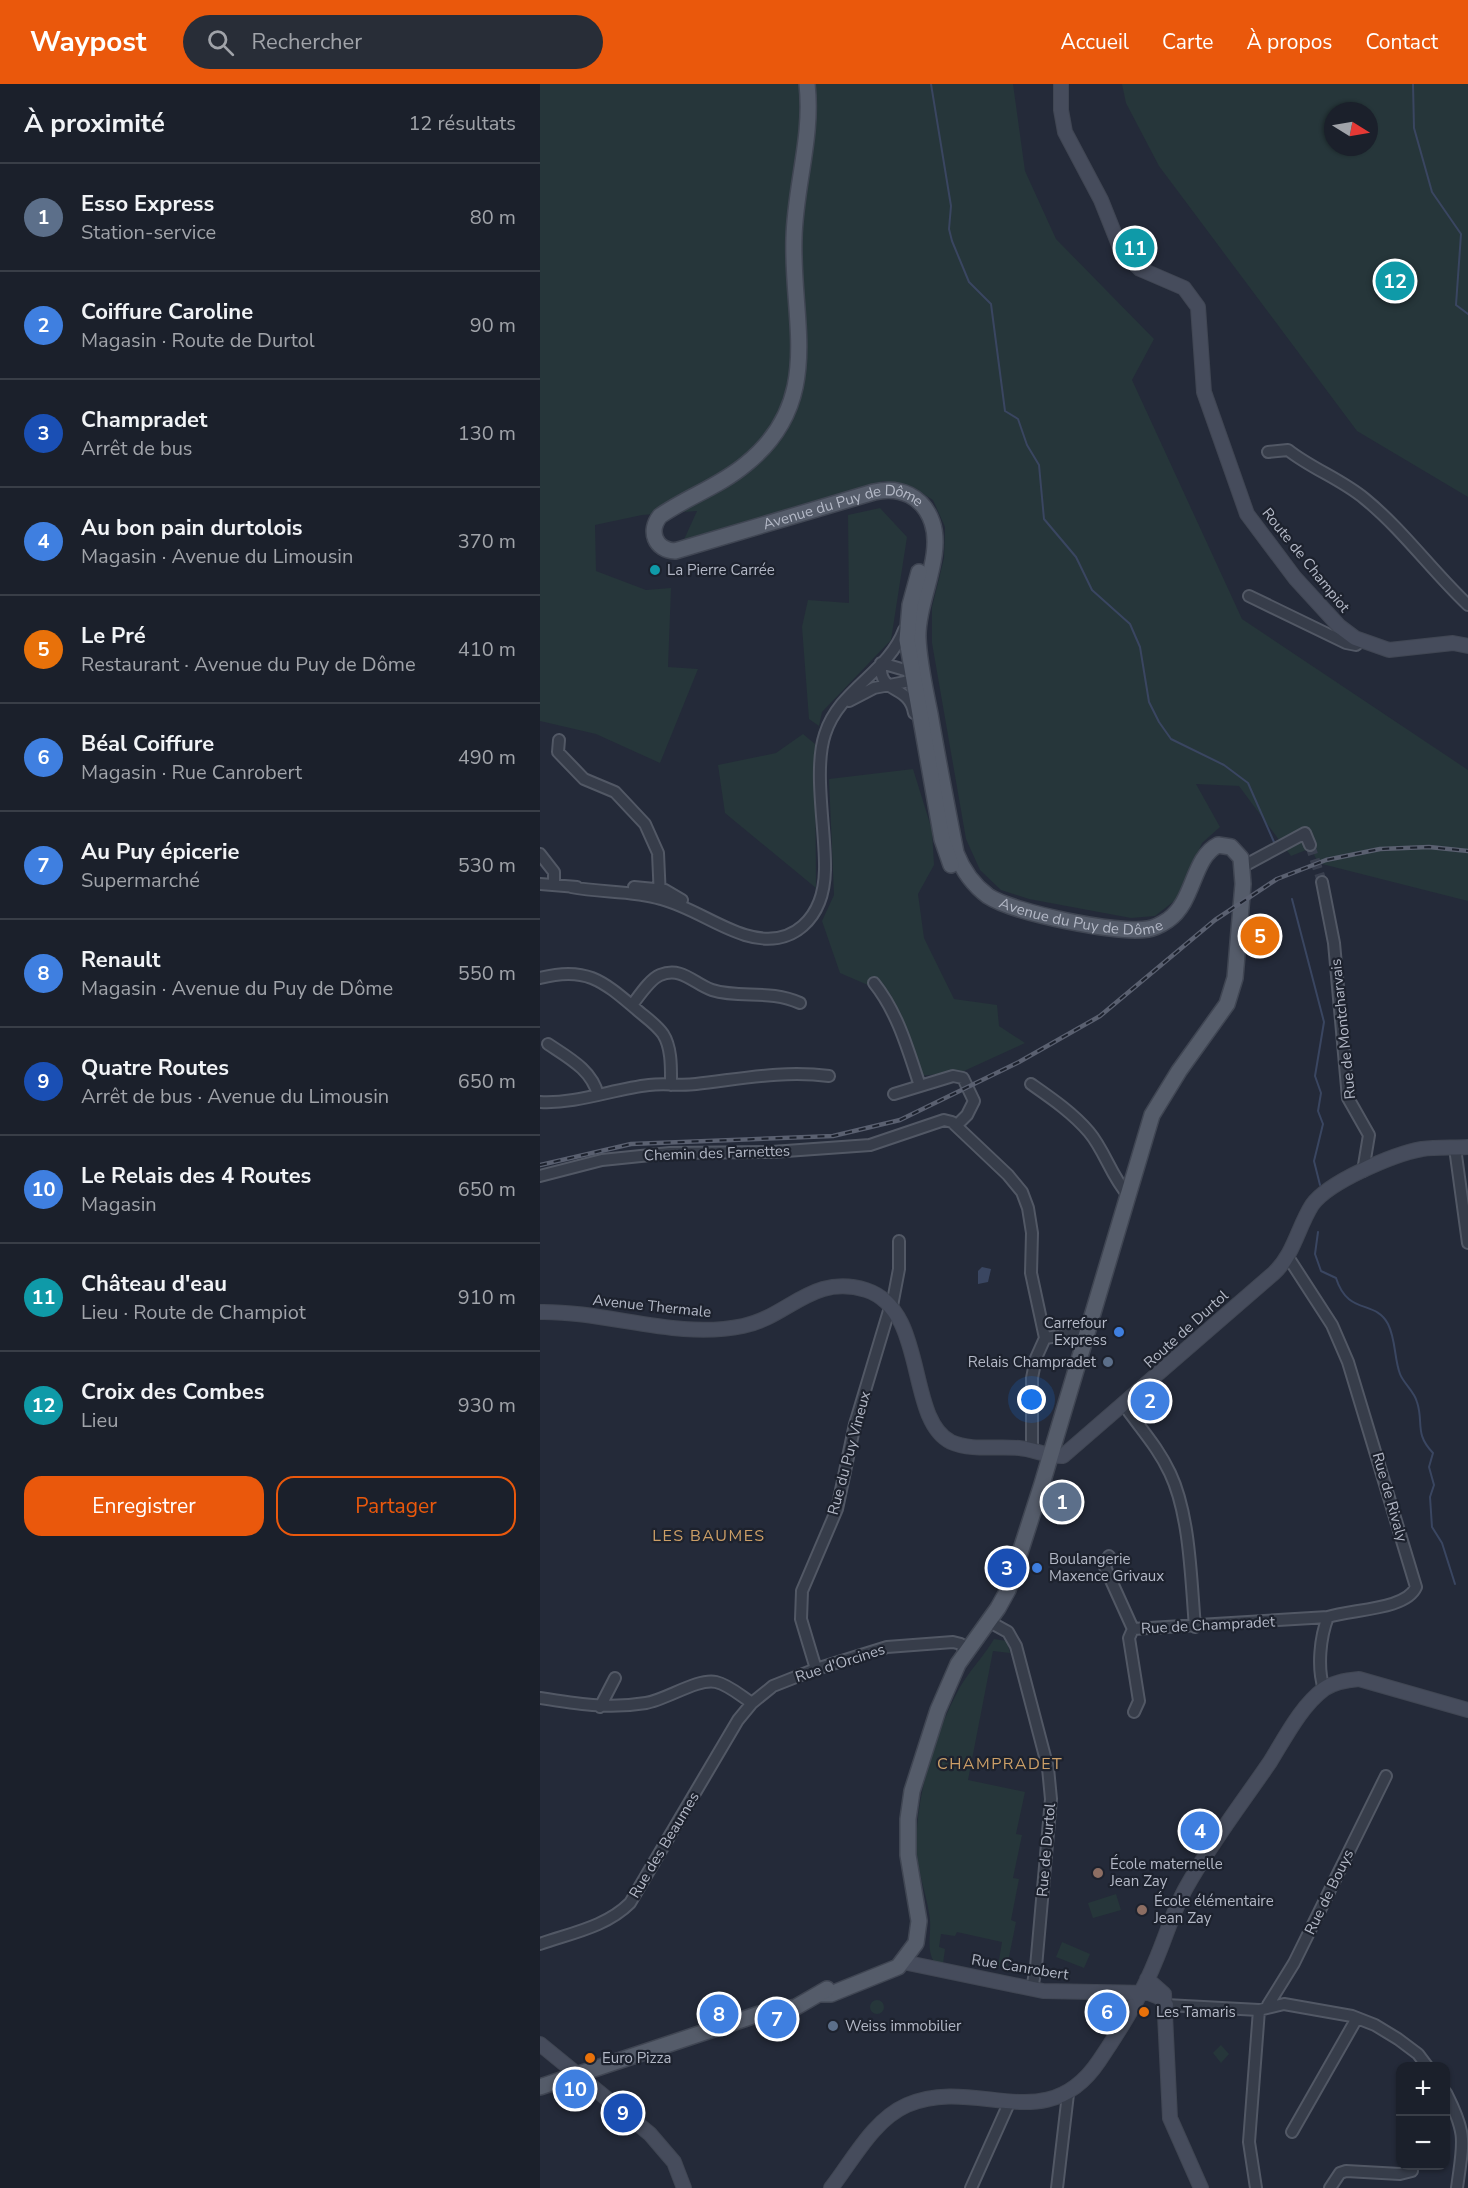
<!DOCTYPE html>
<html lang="fr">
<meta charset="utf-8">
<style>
:root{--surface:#1b202b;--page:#282d37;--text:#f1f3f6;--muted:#a0a3a9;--line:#393e47;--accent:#ea580c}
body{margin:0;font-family:"Nunito Sans",sans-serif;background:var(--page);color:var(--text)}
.controls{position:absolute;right:18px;bottom:18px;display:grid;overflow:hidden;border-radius:12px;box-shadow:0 2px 4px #0004}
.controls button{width:54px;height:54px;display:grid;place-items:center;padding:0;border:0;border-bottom:2px solid var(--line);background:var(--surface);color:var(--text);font:30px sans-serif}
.compass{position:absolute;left:784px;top:18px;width:54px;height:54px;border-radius:50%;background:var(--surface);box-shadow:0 2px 4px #0004;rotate:101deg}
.you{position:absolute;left:492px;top:1316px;width:21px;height:21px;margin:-15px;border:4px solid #fff;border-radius:50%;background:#1a73e8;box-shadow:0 0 0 9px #1a73e833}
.badge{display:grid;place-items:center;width:39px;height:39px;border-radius:50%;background:var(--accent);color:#fff;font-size:20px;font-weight:700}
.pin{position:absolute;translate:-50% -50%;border:3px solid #fff;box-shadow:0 2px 6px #0006}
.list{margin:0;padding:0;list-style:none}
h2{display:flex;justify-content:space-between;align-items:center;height:78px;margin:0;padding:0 24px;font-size:26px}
h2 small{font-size:20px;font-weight:400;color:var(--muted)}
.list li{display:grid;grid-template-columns:39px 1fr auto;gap:18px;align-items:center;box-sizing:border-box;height:108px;padding:0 24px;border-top:2px solid var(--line)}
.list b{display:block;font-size:22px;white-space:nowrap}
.list p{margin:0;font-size:20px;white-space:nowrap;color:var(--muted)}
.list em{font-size:20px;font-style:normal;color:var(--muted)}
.actions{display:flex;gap:12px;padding:18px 24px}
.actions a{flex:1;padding:14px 0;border:2px solid var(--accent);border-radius:18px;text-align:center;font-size:21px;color:var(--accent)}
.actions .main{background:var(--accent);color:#fff}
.icon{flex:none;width:33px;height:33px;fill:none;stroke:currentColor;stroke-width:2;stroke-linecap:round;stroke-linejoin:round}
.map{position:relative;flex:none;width:928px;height:2104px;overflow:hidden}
header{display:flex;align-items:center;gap:36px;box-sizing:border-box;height:84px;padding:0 30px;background:var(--accent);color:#fff}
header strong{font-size:28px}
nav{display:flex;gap:33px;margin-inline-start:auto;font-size:21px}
.search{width:420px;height:54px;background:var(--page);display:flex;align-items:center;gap:15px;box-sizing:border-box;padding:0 21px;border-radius:33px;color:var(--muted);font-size:22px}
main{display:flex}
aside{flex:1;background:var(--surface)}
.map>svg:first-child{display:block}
.green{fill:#26363a;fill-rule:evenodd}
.water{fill:#3a4661}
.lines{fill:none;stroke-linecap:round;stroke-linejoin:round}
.stream{stroke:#3a4661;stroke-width:2}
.street-tunnel{stroke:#393f4e;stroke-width:10;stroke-dasharray:10 5;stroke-linecap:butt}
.street-casing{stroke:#525865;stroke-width:14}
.secondary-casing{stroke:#404653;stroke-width:16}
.primary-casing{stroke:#404653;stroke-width:18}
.street{stroke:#373d4a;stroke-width:10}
.secondary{stroke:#464c5c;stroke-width:14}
.primary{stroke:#555c6a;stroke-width:15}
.rail-casing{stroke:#5a6070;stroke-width:4.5}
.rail{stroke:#1d222e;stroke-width:2;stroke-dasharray:7;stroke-linecap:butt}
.culture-dot{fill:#0f9aa8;stroke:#1d222e;stroke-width:2}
.shop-dot{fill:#3f7fe0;stroke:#1d222e;stroke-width:2}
.service-dot{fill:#5c6f8a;stroke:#1d222e;stroke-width:2}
.education-dot{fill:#8d6e63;stroke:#1d222e;stroke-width:2}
.food-dot{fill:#e8710a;stroke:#1d222e;stroke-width:2}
.labels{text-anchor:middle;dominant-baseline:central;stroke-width:4.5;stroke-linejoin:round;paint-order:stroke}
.street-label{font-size:15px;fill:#b3b8c6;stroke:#1d222e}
.poi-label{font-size:15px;fill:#b3b8c6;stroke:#1d222e;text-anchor:start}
.neighbourhood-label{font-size:16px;letter-spacing:1.5px;fill:#cc9f67;stroke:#1d222e}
</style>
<header>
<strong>Waypost</strong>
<div class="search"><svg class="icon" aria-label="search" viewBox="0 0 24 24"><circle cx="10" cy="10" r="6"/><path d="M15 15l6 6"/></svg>Rechercher</div>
<nav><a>Accueil</a><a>Carte</a><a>À propos</a><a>Contact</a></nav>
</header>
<main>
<aside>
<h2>À proximité<small>12 résultats</small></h2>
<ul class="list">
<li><span class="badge" style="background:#5c6f8a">1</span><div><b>Esso Express</b><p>Station-service</p></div><em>80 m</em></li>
<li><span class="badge" style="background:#3f7fe0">2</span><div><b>Coiffure Caroline</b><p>Magasin · Route de Durtol</p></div><em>90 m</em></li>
<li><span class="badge" style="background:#1a4fb4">3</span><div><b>Champradet</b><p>Arrêt de bus</p></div><em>130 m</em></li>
<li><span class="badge" style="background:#3f7fe0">4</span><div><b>Au bon pain durtolois</b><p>Magasin · Avenue du Limousin</p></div><em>370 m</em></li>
<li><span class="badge" style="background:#e8710a">5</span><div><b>Le Pré</b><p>Restaurant · Avenue du Puy de Dôme</p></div><em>410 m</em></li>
<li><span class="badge" style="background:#3f7fe0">6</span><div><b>Béal Coiffure</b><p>Magasin · Rue Canrobert</p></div><em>490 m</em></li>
<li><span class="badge" style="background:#3f7fe0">7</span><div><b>Au Puy épicerie</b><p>Supermarché</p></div><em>530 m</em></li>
<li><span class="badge" style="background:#3f7fe0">8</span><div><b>Renault</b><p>Magasin · Avenue du Puy de Dôme</p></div><em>550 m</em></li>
<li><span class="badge" style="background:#1a4fb4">9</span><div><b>Quatre Routes</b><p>Arrêt de bus · Avenue du Limousin</p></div><em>650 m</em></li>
<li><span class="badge" style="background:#3f7fe0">10</span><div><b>Le Relais des 4 Routes</b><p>Magasin</p></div><em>650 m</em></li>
<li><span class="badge" style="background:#0f9aa8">11</span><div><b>Château d'eau</b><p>Lieu · Route de Champiot</p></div><em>910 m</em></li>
<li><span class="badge" style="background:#0f9aa8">12</span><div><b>Croix des Combes</b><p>Lieu</p></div><em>930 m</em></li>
</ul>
<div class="actions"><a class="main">Enregistrer</a><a>Partager</a></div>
</aside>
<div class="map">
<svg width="928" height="2104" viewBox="0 0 928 2104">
<rect width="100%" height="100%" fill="#242a39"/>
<path class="green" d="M 0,0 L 473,0 L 485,87 L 516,155 L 614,255 L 592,296 L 702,535 L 928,686 L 928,817 L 778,779 L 771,764 L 751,772 L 699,702 L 656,700 L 680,743 L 662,759 L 638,814 L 615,832 L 591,834 L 489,815 L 461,806 L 440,786 L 426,755 L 392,559 L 392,523 L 404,474 L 405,443 L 393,416 L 370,402 L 343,397 L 142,460 L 157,427 L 102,431 L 55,441 L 56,487 L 106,506 L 131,504 L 128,583 L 158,585 L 120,679 L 56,650 L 0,637 Z
M 582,0 L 928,0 L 928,413 L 817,347 L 619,82 L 586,19 ZM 793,27 L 829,27 L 829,63 L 793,63 Z
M 340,424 L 367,453 L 351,556 L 282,628 L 279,642 L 269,635 L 262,543 L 268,516 L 309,519 L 308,431 Z
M 263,650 L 275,660 L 276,804 L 185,729 L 178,681 L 236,669 Z
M 373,685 L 392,746 L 394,781 L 378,810 L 384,854 L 414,915 L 457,921 L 459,942 L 485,959 L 424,987 L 381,992 L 351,911 L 300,889 L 282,837 L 294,811 L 289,695 Z
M 454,1555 L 467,1557 L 470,1569 L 453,1567 L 428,1696 L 485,1708 L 476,1750 L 482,1751 L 473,1794 L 479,1795 L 471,1836 L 476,1838 L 467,1883 L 458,1882 L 462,1858 L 417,1848 L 415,1852 L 401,1850 L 399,1863 L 405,1865 L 403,1880 L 394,1878 C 385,1863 393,1847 389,1829 C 386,1810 379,1791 377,1771 C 373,1719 395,1648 420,1603 C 430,1586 444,1572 454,1555 Z
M 576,1810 L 581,1826 L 553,1834 L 548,1819 Z
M 522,1858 L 550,1870 L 544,1884 L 516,1873 Z
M330 1923a7 7 0 1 1 14 0a7 7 0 1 1-14 0Z
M 681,1961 L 689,1970 L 681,1979 L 673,1969 Z"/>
<path class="water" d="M 442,1183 L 451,1185 L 448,1198 L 438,1200 L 438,1187 Z"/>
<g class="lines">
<path class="stream" d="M 391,0 L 411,122 L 409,145 L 412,157 L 429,198 L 451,220 L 465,327 L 478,335 L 487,361 L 499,381 L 504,435 L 536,473 L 552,506 L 590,540 L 600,563 L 609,618 L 619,638 L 631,655 L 684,681 L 708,699 L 734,758
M 873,0 L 874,44 L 892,108 L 921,150 L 916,221 L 928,230
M 752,815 L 784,938 L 775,992 L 781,1009 L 778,1027 L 783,1040 L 774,1077 L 780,1101
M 778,1148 L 775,1170 L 781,1187 L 796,1194 C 808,1232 835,1215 848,1240 C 856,1256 854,1274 860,1290 C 864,1300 874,1307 877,1318 C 884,1339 874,1349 893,1369 L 889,1383 L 894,1401 L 890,1413 L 892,1443 L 902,1459 L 915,1500"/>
<path class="street-tunnel" d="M 770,761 L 782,798"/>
<defs>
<path id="street" d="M 728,368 L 748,366 C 772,385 801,395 825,415 C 863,446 892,487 928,521
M 709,512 L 806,559 L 816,561 L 820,557
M 309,617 L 334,604 L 370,597 L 375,589
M 374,629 C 369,599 338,612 341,579 L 375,589
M 19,656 L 18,668 L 44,695 L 75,708 L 105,740 L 118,769 L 120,814
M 0,770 L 14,788 L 14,801
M 700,784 L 765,749 L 770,761
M 782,798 L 794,859 L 808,1014 L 829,1051 L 823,1087
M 0,800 L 37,803
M 31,803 C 61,809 92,806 121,815 C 151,823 176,842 205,851 C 254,866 284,833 285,786 C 286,747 273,686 285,650 C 299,605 348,589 364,546
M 94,803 L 125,806 L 142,816
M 0,894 C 45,882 62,896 96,925 C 105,933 116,940 123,950 C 132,964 131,985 131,1001
M 334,899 C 358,929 368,966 380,1002
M 92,921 C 99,912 110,895 120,891 C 142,882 154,900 172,906 C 201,915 229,905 260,919
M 8,960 C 29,974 52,986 58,1011
M 491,1000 C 511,1014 533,1029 549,1048 C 565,1067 571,1092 588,1111
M 354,1010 L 413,992 L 423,994 L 434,1017 L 427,1031 L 417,1041
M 0,1018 C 37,1020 73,1005 109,1001 C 125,999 140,1002 156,1000 C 201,995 243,986 289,992
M 915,1064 L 928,1159
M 0,1092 L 62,1076 L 130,1069 L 232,1068 L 330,1061 L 404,1036 L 412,1038 L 468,1091 L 482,1108 L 488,1124 L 492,1149 L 491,1189 L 505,1254 L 496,1274 L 492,1294 L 492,1365
M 748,1173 L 792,1241 L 808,1278 L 876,1503 C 866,1526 812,1525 788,1533 C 780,1553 777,1584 784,1605
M 352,1222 L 359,1185 L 359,1157
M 505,1254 L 547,1248
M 584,1321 C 600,1344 618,1363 630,1389 C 650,1431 651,1496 655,1543
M 569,1472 L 565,1483 L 593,1545
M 448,1537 L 468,1548 L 476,1562 L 508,1684 L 511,1715 L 496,1883 L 492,1905
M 593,1545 L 788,1533
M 593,1545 L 589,1554 L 599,1617 L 594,1628
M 276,1585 L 261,1535 L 262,1507 L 297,1425 L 315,1340 L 351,1220
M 0,1614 C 36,1620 69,1625 106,1619 C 126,1616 157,1594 176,1598 C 189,1601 201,1612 212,1619
M 60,1623 L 75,1594
M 0,1860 C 31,1849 66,1843 90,1819 L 198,1636 L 212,1619 L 233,1602 L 276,1585 L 347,1563 L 413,1558 L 421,1560 L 425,1569
M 626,1921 L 719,1926 L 744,1920 L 812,1932 L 835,1941 L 858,1955 L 878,1970 L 887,1982
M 728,1921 L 754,1879 L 846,1692
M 906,2009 C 928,2052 923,2058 917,2104
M 752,2048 L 817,1934
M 431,2104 L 470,2017
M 517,2104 L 528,2010
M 716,2104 L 709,2058 L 719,1926
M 790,2104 L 800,2089 L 806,2087 L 860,2090 L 872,2087"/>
<path id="secondary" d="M 521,0 L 521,26 L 525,48 L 561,116 L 581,166 L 600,185 L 644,204 L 658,223 L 664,308 L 707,430 L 755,494 L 799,542 L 815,554 L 849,566 L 913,559 L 928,562
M 0,1228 C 68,1227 136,1256 203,1242 C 248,1233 273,1189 326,1206 C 388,1226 366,1336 411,1358 C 431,1367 457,1362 479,1364 C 493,1365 509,1373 523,1372 L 734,1189 C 754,1170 758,1143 772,1121 C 788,1098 854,1070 882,1065 C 897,1063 913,1064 928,1063
M 363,1878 L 503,1907 L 609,1909 L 619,1913 L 626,1921
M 607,1895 L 624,1910 L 630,2034 L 661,2104
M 0,1960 L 110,2050 L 134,2078 L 144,2104
M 291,2104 C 313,2076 333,2036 367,2021 C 437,1991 506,2056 559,1977 C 580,1946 601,1913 615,1878 C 626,1853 633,1826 647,1802 C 671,1759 702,1719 730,1678 C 745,1654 761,1622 784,1605 C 794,1598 807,1596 819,1595 L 928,1626"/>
<g id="primary">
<path id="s1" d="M 267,0 C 273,53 255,102 254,154 C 251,238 285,316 206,380 C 180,402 147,413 120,432 C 108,447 115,466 135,467 L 334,408 C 360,402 383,412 392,438 C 404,472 377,517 378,554 C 379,579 385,605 390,630 C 398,677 407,723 416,769 C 423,787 432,800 448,812 C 474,829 577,850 608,845 C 615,844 622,840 628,836 C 655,817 652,774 678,761 L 691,763 L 701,774 L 703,800 L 695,894 L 687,920 L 639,987 L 612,1031 L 502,1400 L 468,1506 L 458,1524 L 418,1580 L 398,1626 L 372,1707 L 368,1735 L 368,1771 L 379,1837 L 376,1859 L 358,1883 L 291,1910 L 281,1910"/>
<path d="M 379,488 L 370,521 L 367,556 L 402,755 L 411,781"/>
<path d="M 0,2003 L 219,1930 L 256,1923 L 287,1905"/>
</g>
</defs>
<use href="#street" class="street-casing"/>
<use href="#secondary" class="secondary-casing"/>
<use href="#primary" class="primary-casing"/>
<use href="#street" class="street"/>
<use href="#secondary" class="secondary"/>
<use href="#primary" class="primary"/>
<defs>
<path id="rail" d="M 0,1081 L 91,1060 L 293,1052 L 360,1036 L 479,978 L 560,932 L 675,836 L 737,795 L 786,776 L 840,765 L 889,763 L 928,767"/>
</defs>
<use href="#rail" class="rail-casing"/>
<use href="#rail" class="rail"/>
</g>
<circle class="culture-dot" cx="115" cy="486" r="6"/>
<g class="shop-dot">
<circle cx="579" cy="1248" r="6"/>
<circle cx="497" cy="1484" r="6"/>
</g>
<g class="service-dot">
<circle cx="568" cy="1278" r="6"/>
<circle cx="293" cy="1942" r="6"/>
</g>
<g class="education-dot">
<circle cx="558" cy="1789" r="6"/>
<circle cx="602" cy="1826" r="6"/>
</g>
<g class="food-dot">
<circle cx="604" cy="1928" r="6"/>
<circle cx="50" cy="1974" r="6"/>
</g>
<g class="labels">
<g class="street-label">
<text stroke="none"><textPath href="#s1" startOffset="722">Avenue du Puy de Dôme</textPath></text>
<text transform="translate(766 476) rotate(51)">Route de Champiot</text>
<text stroke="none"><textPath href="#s1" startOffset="1314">Avenue du Puy de Dôme</textPath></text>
<text transform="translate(803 945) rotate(-96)">Rue de Montcharvais</text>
<text transform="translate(177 1069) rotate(-2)">Chemin des Farnettes</text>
<text transform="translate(112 1222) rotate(6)">Avenue Thermale</text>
<text transform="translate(646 1245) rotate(-42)">Route de Durtol</text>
<text transform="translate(309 1369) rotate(-75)">Rue du Puy Vineux</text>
<text transform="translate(850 1413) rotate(74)">Rue de Rivaly</text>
<text transform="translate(668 1541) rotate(-3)">Rue de Champradet</text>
<text transform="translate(300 1579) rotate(-18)">Rue d'Orcines</text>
<text transform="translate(124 1761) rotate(-59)">Rue des Beaumes</text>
<text transform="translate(506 1766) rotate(-85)">Rue de Durtol</text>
<text transform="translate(789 1808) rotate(-64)">Rue de Bouys</text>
<text transform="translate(480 1883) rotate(9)">Rue Canrobert</text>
</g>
<g class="poi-label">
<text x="127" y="486">La Pierre Carrée</text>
<text x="567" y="1239" text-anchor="end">Carrefour<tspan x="567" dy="17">Express</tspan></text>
<text x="556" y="1278" text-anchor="end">Relais Champradet</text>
<text x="509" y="1475">Boulangerie<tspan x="509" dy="17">Maxence Grivaux</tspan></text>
<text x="570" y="1780">École maternelle<tspan x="570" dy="17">Jean Zay</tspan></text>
<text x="614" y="1817">École élémentaire<tspan x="614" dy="17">Jean Zay</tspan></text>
<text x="616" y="1928">Les Tamaris</text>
<text x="305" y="1942">Weiss immobilier</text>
<text x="62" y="1974">Euro Pizza</text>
</g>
<g class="neighbourhood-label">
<text x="169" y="1452">LES BAUMES</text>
<text x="460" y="1680">CHAMPRADET</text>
</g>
</g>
</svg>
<div class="controls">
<button>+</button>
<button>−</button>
</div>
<svg class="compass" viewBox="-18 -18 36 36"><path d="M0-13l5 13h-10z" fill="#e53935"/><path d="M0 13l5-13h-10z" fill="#a0a3a9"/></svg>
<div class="you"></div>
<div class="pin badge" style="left:522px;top:1418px;background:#5c6f8a">1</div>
<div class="pin badge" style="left:610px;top:1317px;background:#3f7fe0">2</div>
<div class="pin badge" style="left:467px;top:1484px;background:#1a4fb4">3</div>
<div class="pin badge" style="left:660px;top:1747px;background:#3f7fe0">4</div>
<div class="pin badge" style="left:720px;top:852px;background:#e8710a">5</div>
<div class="pin badge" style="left:567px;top:1928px;background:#3f7fe0">6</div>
<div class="pin badge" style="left:237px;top:1935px;background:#3f7fe0">7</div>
<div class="pin badge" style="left:179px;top:1930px;background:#3f7fe0">8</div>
<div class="pin badge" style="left:83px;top:2029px;background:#1a4fb4">9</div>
<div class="pin badge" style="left:35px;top:2005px;background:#3f7fe0">10</div>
<div class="pin badge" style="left:595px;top:164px;background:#0f9aa8">11</div>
<div class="pin badge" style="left:855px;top:197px;background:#0f9aa8">12</div>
</div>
</main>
